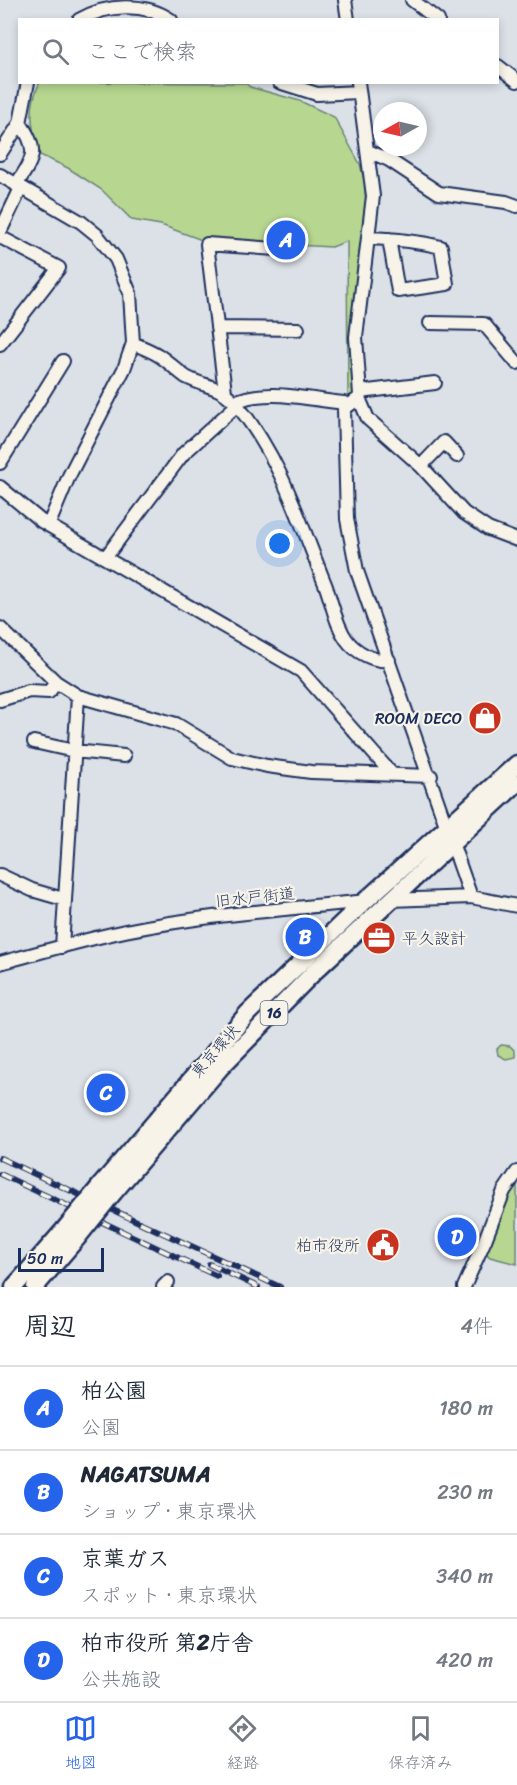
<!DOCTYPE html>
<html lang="ja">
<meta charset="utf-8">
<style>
:root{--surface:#fff;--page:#f6f6f7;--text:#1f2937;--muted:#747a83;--line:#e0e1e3;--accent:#2563eb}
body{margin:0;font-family:Sriracha,"Klee One",sans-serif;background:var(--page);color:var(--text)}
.compass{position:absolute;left:373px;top:102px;width:54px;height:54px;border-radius:50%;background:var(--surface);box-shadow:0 3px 9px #0003;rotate:262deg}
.scale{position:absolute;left:18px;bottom:15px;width:86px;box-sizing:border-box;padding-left:6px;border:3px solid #1b2f5e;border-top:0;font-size:16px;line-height:21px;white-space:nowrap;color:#1b2f5e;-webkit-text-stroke:4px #f7f3e8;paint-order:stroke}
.you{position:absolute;left:280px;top:544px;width:21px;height:21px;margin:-15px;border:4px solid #fff;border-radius:50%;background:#1a73e8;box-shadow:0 0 0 9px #1a73e833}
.badge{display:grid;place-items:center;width:39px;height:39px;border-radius:50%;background:var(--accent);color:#fff;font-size:20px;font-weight:700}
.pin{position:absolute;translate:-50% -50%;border:3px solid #fff;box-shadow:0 2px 6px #0006}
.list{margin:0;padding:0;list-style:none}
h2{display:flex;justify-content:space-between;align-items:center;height:78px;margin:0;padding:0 24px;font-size:26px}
h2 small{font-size:20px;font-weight:400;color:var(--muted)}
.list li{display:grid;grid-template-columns:39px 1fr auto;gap:18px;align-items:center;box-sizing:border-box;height:84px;padding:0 24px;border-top:2px solid var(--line)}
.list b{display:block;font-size:22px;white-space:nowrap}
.list p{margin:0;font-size:20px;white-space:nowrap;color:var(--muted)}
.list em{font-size:20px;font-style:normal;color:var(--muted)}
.icon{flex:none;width:33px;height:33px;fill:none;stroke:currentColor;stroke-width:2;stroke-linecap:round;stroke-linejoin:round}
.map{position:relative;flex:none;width:517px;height:1287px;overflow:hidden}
.search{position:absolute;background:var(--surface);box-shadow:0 3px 9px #0003;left:18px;right:18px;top:18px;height:66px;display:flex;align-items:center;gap:15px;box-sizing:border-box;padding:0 21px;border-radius:0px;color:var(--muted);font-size:22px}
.sheet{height:414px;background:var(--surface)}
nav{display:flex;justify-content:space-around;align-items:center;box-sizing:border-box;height:84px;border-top:2px solid var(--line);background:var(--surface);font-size:16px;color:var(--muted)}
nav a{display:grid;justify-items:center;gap:3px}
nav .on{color:var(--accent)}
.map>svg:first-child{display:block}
.green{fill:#b7d790;stroke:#698377;stroke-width:1.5}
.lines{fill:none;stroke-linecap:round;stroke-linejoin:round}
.minor-casing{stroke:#1b2f5e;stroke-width:16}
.highway-casing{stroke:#1b2f5e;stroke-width:21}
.minor{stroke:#f7f3e8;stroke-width:12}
.highway{stroke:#f7f3e8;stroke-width:16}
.rail-casing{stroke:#1b2f5e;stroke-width:6}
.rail{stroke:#f7f3e8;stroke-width:4;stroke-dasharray:11;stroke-linecap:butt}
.highway-bridge-casing{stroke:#1b2f5e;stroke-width:21;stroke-linecap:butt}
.highway-bridge{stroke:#f7f3e8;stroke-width:16}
.labels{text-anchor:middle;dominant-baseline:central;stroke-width:4.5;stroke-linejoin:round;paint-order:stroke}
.shield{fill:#f7f3e8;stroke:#5d6a87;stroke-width:1.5}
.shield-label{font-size:15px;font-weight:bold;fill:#1b2f5e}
.poi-label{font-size:16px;fill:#1b2f5e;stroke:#f7f3e8;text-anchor:end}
.street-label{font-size:16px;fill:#1b2f5e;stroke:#f7f3e8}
</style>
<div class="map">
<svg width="517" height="1287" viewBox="0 0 517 1287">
<rect width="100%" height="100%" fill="#dce1e7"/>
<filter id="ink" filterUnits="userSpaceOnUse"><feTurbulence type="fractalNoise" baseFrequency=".0167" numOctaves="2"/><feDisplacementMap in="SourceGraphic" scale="12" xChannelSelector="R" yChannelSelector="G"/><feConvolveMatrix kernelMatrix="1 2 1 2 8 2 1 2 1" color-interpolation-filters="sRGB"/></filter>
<g filter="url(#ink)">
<path class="green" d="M 40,82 L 245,83 L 250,87 L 300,101 L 334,117 L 360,164 L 365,183 L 366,208 L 349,339 L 354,394 L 348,398 L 347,241 L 332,247 L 202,240 L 161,225 L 132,220 L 102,190 L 68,168 L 38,154 C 32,127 27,109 40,82 Z
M 501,1045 L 510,1046 L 515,1051 L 515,1057 L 506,1059 L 498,1055 L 497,1049 Z
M 517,1175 L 517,1264 L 490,1257 L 484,1251 Z"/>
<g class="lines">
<defs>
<path id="minor" d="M 345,0 L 348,20
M 412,0 L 438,20
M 79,20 C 106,4 145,2 171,20
M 498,66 L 517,81
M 279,82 L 317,94 L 359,92
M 358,82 L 373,196 L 356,337 L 360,395 L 359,398 L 344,409 L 347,519 L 357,571 L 471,897
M 368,151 L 389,160 L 439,193 L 506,202 L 517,206
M 0,154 L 20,123 L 28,82
M 0,175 L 81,222 L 97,235 L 116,259 L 130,293 L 133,343 L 124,369 L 69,476 L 49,524
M 16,185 C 33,159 40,151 20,123
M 0,232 L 21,188
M 0,237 L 59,268 L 0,344
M 369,238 C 394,239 417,241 441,247 L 447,284 L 398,291 L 389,239
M 430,323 L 484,324 L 517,363
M 217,328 L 298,329
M 133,343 C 141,347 150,350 158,355 C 168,361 176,370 186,377 C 207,388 221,385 237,405 C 280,457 300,522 325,584 C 332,602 335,623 346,639 C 355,652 374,662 389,660
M 225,392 L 207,244 L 276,249
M 360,392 L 435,383
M 359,398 L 368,419 L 421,466 L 464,513 L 488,529 L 517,540
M 235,402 C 267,387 309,400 344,403 L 344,409
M 0,463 L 63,361
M 421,466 L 444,442 L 457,456
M 0,487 L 41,521 L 301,671 L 391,773
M 105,558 L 183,454 L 237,405
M 0,628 L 56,682 L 78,696 L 176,724 L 232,758 L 267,766 L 311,772 L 431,776
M 0,700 L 29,691 L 49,692 L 56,682
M 34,742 L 74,751 L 124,756
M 0,875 L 32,890 L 63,899
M 390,900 L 471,897 L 517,906
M 62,947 L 78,696
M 0,963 C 41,952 83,940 125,931 C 204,915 286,909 367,901
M 163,1287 L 168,1282
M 464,1287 L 485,1240 L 504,1191 L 517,1172"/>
<path id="highway" d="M 101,1185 L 248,1013 L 365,901 L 517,764
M 114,1192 L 220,1068 L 317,969 L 517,783
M 14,1287 L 64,1230
M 35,1287 L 77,1238"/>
</defs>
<use href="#minor" class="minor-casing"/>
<use href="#highway" class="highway-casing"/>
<use href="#minor" class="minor"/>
<use href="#highway" class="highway"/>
<defs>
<path id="rail" d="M 0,1158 L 280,1287
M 0,1174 L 217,1276
M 209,1264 L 258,1287"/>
</defs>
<use href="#rail" class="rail-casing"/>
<use href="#rail" class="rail"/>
<defs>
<path id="highway-bridge" d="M 64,1230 L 101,1185
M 77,1238 L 114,1192"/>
</defs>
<use href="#highway-bridge" class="highway-bridge-casing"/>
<use href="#highway-bridge" class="highway-bridge"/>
</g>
</g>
<defs>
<symbol id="shop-disc" viewBox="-11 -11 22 22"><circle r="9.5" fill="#c8321e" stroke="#f7f3e8"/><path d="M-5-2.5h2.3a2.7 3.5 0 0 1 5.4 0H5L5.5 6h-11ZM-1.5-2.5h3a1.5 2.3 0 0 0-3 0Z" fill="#fff"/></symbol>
<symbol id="office-disc" viewBox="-11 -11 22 22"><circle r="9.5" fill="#c8321e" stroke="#f7f3e8"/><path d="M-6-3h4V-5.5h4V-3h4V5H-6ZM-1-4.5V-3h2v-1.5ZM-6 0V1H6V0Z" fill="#fff"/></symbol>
<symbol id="civic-disc" viewBox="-11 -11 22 22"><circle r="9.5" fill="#c8321e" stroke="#f7f3e8"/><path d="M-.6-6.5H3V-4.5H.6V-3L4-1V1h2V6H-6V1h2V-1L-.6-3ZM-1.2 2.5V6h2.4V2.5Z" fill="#fff"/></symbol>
</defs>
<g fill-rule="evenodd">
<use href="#shop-disc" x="466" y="699" width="38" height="38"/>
<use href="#office-disc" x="360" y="919" width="38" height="38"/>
<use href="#civic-disc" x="364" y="1226" width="38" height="38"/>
</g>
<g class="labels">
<rect class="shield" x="260.5" y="1001" width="27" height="24" rx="4.5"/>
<g class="shield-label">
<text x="274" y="1013">16</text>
</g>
<g class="poi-label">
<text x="462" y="718">ROOM DECO</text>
<text x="402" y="938" text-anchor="start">平久設計</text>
<text x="360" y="1245">柏市役所</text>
</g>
<g class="street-label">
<text transform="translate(255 897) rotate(-6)">旧水戸街道</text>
<text transform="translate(215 1051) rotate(-49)">東京環状</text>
</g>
</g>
</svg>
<svg class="compass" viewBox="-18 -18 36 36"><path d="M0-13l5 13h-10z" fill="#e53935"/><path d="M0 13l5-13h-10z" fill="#747a83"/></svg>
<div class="scale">50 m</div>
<div class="you"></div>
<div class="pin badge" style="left:286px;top:240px">A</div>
<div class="pin badge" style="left:305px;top:937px">B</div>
<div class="pin badge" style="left:106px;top:1093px">C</div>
<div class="pin badge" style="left:457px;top:1237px">D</div>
<div class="search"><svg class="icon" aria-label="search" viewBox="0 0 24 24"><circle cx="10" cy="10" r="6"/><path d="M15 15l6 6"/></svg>ここで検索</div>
</div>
<section class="sheet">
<h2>周辺<small>4件</small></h2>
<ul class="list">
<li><span class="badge">A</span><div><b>柏公園</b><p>公園</p></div><em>180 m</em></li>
<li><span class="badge">B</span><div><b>NAGATSUMA</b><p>ショップ · 東京環状</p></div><em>230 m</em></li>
<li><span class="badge">C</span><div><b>京葉ガス</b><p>スポット · 東京環状</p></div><em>340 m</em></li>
<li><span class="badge">D</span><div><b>柏市役所 第2庁舎</b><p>公共施設</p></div><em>420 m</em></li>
</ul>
</section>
<nav>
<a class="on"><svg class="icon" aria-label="map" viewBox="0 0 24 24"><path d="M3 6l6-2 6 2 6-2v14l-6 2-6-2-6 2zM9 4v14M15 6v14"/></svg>地図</a>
<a><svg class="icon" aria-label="directions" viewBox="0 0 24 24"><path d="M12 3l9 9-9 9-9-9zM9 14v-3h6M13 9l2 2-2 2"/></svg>経路</a>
<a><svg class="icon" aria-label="saved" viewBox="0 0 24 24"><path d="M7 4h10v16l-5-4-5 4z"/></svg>保存済み</a>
</nav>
